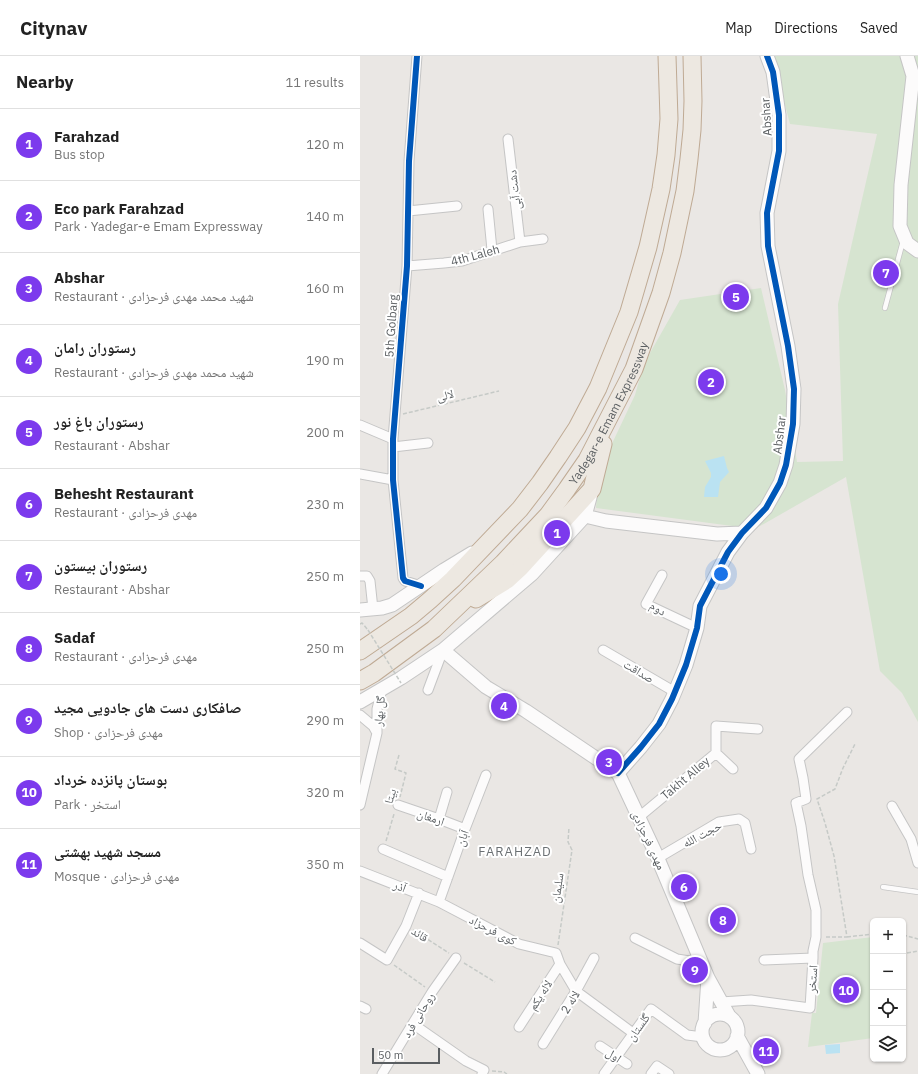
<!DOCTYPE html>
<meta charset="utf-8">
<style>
:root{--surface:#fff;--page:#f2f2f2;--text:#222;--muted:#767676;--line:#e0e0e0;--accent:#7c3aed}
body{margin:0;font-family:"IBM Plex Sans","Noto Naskh Arabic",sans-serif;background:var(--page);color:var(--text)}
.controls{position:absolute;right:12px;bottom:12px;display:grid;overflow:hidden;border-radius:6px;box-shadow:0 1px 3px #0004}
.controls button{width:36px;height:36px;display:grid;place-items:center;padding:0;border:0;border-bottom:1px solid var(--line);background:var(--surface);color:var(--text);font:20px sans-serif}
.scale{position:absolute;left:12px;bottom:10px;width:68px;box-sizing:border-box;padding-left:4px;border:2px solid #5a5e61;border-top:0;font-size:11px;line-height:14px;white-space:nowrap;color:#5a5e61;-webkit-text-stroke:3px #fff;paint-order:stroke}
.you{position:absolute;left:361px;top:518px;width:14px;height:14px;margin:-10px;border:3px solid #fff;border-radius:50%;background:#1a73e8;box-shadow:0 0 0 6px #1a73e833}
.badge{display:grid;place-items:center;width:26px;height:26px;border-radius:50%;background:var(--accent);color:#fff;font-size:13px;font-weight:700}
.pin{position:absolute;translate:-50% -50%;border:2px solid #fff;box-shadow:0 1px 4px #0006}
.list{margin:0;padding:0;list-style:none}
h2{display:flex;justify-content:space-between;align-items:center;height:52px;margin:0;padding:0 16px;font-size:17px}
h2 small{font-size:13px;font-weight:400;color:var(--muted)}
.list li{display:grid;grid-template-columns:26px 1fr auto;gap:12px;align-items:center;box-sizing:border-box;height:72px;padding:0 16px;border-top:1px solid var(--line)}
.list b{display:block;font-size:15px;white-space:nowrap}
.list p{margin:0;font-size:13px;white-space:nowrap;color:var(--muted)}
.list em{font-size:13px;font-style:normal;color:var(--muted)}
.icon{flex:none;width:22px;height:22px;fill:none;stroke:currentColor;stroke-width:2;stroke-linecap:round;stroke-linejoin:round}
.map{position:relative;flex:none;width:558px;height:1018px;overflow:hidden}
header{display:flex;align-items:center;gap:24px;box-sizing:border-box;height:56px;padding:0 20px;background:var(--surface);border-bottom:1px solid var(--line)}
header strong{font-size:19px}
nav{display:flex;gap:22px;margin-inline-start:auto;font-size:14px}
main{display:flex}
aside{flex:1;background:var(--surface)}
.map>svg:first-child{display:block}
.green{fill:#d6e4d0}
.water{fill:#bae2f2}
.building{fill:#d1cfcd;stroke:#d9d6d4}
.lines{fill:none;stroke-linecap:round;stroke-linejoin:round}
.lane-casing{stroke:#c5c5c5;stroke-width:6}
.street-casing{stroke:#c5c5c5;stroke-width:11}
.secondary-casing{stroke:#c5c5c5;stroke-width:15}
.highway-casing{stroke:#bfaa94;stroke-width:19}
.path{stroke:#c6cac7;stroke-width:1.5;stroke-dasharray:4 2;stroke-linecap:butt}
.lane{stroke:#fcfbfb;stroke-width:4.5}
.street{stroke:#fcfbfb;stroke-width:9}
.secondary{stroke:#fcfbfb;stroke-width:13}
.highway{stroke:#ede8e1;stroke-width:17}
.path-bridge{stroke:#c6cac7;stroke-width:1.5;stroke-dasharray:4 2;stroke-linecap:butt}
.cycleway-casing{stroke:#fff;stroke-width:8}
.cycleway{stroke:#0057b8;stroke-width:6}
.labels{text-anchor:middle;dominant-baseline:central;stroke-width:4;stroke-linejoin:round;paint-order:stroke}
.street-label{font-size:12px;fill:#5a5e61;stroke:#fff}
.neighbourhood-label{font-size:13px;letter-spacing:1px;fill:#6b7073;stroke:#fff}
</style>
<header>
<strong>Citynav</strong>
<nav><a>Map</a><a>Directions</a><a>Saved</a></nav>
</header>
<main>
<aside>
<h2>Nearby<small>11 results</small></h2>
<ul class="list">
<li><span class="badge">1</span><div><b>Farahzad</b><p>Bus stop</p></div><em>120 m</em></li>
<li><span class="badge">2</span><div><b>Eco park Farahzad</b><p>Park · Yadegar-e Emam Expressway</p></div><em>140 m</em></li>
<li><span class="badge">3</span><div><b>Abshar</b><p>Restaurant · شهید محمد مهدی فرحزادی</p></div><em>160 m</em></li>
<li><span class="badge">4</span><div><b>رستوران رامان</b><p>Restaurant · شهید محمد مهدی فرحزادی</p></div><em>190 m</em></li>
<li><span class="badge">5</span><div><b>رستوران باغ نور</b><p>Restaurant · Abshar</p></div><em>200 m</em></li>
<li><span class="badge">6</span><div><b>Behesht Restaurant</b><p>Restaurant · مهدی فرحزادی</p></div><em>230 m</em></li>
<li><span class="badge">7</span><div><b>رستوران بیستون</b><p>Restaurant · Abshar</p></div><em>250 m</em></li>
<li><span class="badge">8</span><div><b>Sadaf</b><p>Restaurant · مهدی فرحزادی</p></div><em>250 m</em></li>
<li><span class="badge">9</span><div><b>صافکاری دست های جادویی مجید</b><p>Shop · مهدی فرحزادی</p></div><em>290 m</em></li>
<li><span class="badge">10</span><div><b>بوستان پانزده خرداد</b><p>Park · استخر</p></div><em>320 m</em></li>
<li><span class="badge">11</span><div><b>مسجد شهید بهشتی</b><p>Mosque · مهدی فرحزادی</p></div><em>350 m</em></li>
</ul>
</aside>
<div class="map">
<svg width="558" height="1018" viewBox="0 0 558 1018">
<rect width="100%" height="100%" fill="#eae7e4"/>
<path class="green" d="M 412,0 L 558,0 L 558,666 L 542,637 L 520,615 L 486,421 L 395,473 L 236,452 L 238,421 L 248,396 L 275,339 L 281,318 L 290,297 L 320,244 L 401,232 L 425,334 L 437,406 L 483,405 L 478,248 L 517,78 L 430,68 Z
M 513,881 L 513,982 L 448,991 L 452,957 L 456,957 L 463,887 Z"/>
<path class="water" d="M 364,400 L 367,412 L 369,416 L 360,426 L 358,441 L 344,441 L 345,431 L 351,421 L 351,417 L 345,405 Z
M 480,988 L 480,997 L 466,998 L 465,989 Z"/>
<path class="building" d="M 412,985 L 414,1004 L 400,1006 L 397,987 Z"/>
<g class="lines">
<defs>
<path id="lane" d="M 525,252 L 543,185
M 523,831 L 558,836"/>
<path id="street" d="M 57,0 L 49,105 L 47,210 L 33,383 L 33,424 L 43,522 L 45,525 L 61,530
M 148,83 L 160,186
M 128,153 L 132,194
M 48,155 L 97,150
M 47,210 L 84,207 L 102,205 L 160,186 L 183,183
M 0,369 L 33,383
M 33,391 L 68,387
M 0,418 L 33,424
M 302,519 L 286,548 L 337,572
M 0,520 L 7,520 L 10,525 L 13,553
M 243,594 L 315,636
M 68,634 L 83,594
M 0,659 L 13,670 L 17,677
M 356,697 L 373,713
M 0,749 L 17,677 L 17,653 L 22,633
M 38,749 L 79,763 L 105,773
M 532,750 L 551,783 L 558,807
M 279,761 L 356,697 L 356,670 L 398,673
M 79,763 L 87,736
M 23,793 L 88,821
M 298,802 L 359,766 L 379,763 L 385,767 L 391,793
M 0,815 L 79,846 L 159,888 L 196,897 L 200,908 L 216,935 L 273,977
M 79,846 L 105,773 L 126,719
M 275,882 L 317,903 L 342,907
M 0,887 L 27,904 L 46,870 L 59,837
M 404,904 L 453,902
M 361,946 L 391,944 L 450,952 L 453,902 L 453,895 L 456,881 L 456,854 L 448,819 L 441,770 L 436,747 L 446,743 L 443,722 L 439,703 L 487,656
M 0,950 L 6,953
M 53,968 L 106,1005 L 124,1014 L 122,1018
M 159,971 L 200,908
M 183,988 L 216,935 L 234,902
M 240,990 L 267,1008
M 22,1018 L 72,936 L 96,902
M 244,1018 L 291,953 L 327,979 L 343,981
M 291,1018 L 297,1010 L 309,1018"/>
<path id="secondary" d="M 547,0 L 553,20 L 541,129 L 540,170 L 547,187 L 558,195
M 225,460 L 246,465 L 357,478 L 382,477
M 0,554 L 22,552 L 32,549 L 84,514 L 112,497
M 83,594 L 126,631 L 166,655 L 258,717
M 0,646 L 41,622 L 83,594 L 172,518 L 225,460 L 232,434
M 258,717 L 281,691 L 299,668 L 312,643 L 326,609 L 337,572 L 340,550 L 368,496 L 382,477 L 406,452 L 420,427 L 426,409 L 433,368 L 434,333 L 428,290 L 408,190 L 407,157 L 419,95 L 419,59 L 413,16 L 407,0
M 258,717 L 296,798 L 348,922 L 369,960
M342 976a18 18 0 1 1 36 0a18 18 0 1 1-36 0Z
M 345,967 L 348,922
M 377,980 L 398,1018"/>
<g id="highway">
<path d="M 116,543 L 147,524 L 160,512 L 232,433 L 243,388"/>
<path d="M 0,595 L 51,560 L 70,544 L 93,523 L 160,453 L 180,427 L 198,401 L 217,372 L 238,332 L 269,256 L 288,191 L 301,133 L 306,99 L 309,63 L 307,0"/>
<path id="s1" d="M 0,625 L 14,617 L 74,573 L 143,507 L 188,459 L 207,433 L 227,404 L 274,313 L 301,237 L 312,197 L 325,135 L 329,103 L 332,74 L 333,45 L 332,0"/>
</g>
</defs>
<use href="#lane" class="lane-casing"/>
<use href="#street" class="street-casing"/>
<use href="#secondary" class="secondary-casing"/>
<use href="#highway" class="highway-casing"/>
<path class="path" d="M 43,358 L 139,335
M 0,568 L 2,567 L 8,574
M 39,699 L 35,713 L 46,717 L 40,741
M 26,785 L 34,758
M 53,874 L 89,897
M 543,879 L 558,883
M 466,881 L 487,881 L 474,800 L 465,767 L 457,743 L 475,733 L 483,712 L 495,688
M 487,881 L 513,878
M 198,889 L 212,794 L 208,786 L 209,771
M 547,897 L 558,895
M 104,907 L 135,926
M 34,909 L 65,931
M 132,1015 L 144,1016 L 147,1018"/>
<use href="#lane" class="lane"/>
<use href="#street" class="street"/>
<use href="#secondary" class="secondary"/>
<use href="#highway" class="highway"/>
<path class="path-bridge" d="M 8,574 L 41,627"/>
<defs>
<path id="cycleway" d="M 57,0 L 49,105 L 47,210 L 33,383 L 33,424 L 43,522 L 45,525 L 61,530
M 258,717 L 281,691 L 299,668 L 312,643 L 326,609 L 337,572 L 340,550 L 368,496 L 382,477 L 406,452 L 420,427 L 426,409 L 433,368 L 434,333 L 428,290 L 408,190 L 407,157 L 419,95 L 419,59 L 413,16 L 407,0"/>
</defs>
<use href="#cycleway" class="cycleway-casing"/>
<use href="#cycleway" class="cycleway"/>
</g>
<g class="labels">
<g class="street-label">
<text transform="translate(406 61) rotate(-94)">Abshar</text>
<text transform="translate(154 134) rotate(-97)">دشت آبی</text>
<text transform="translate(115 199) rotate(-15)">4th Laleh</text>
<text transform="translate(31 270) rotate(-86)">5th Golbarg</text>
<text transform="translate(85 339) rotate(-13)">لالی</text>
<text stroke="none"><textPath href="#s1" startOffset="371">Yadegar-e Emam Expressway</textPath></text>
<text transform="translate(419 379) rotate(-83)">Abshar</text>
<text transform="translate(298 552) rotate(31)">دوم</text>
<text transform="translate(279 615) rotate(31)">صداقت</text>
<text transform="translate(19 655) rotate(-84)">گل بهار</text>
<text transform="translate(325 722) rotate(-40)">Takht Alley</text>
<text transform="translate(30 740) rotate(-73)">بیتا</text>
<text transform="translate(71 761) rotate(19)">ارمغان</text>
<text transform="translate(342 778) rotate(-28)">حجت الله</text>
<text transform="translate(102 782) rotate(-70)">آبان</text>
<text transform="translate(289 784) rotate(65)">مهدی فرحزادی</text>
<text transform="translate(40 830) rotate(21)">آذر</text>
<text transform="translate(197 832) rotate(-82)">سلیمان</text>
<text transform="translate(133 874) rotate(27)">کوی فرحزاد</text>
<text transform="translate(60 878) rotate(33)">قائد</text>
<text transform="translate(452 923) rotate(-86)">استخر</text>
<text transform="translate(180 939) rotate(-57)">لاله یکم</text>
<text transform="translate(210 946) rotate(-59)">لاله 2</text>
<text transform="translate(58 959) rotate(-59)">روحانی فرد</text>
<text transform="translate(278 971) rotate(-54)">گلستان</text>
<text transform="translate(254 999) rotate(34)">اول</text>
</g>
<g class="neighbourhood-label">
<text x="155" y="795">FARAHZAD</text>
</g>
</g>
</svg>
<div class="controls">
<button>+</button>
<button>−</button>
<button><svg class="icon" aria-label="locate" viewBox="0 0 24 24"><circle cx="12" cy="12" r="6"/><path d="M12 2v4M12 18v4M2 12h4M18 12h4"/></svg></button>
<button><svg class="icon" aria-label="layers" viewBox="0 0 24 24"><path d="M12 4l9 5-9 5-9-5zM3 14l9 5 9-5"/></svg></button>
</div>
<div class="scale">50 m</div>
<div class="you"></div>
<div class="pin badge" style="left:197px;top:477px">1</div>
<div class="pin badge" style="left:351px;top:326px">2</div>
<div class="pin badge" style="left:249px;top:706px">3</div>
<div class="pin badge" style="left:144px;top:650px">4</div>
<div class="pin badge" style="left:376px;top:241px">5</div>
<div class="pin badge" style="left:324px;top:831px">6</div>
<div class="pin badge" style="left:526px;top:217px">7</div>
<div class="pin badge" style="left:363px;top:864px">8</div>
<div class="pin badge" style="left:335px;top:914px">9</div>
<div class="pin badge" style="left:486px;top:934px">10</div>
<div class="pin badge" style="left:406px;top:995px">11</div>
</div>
</main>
